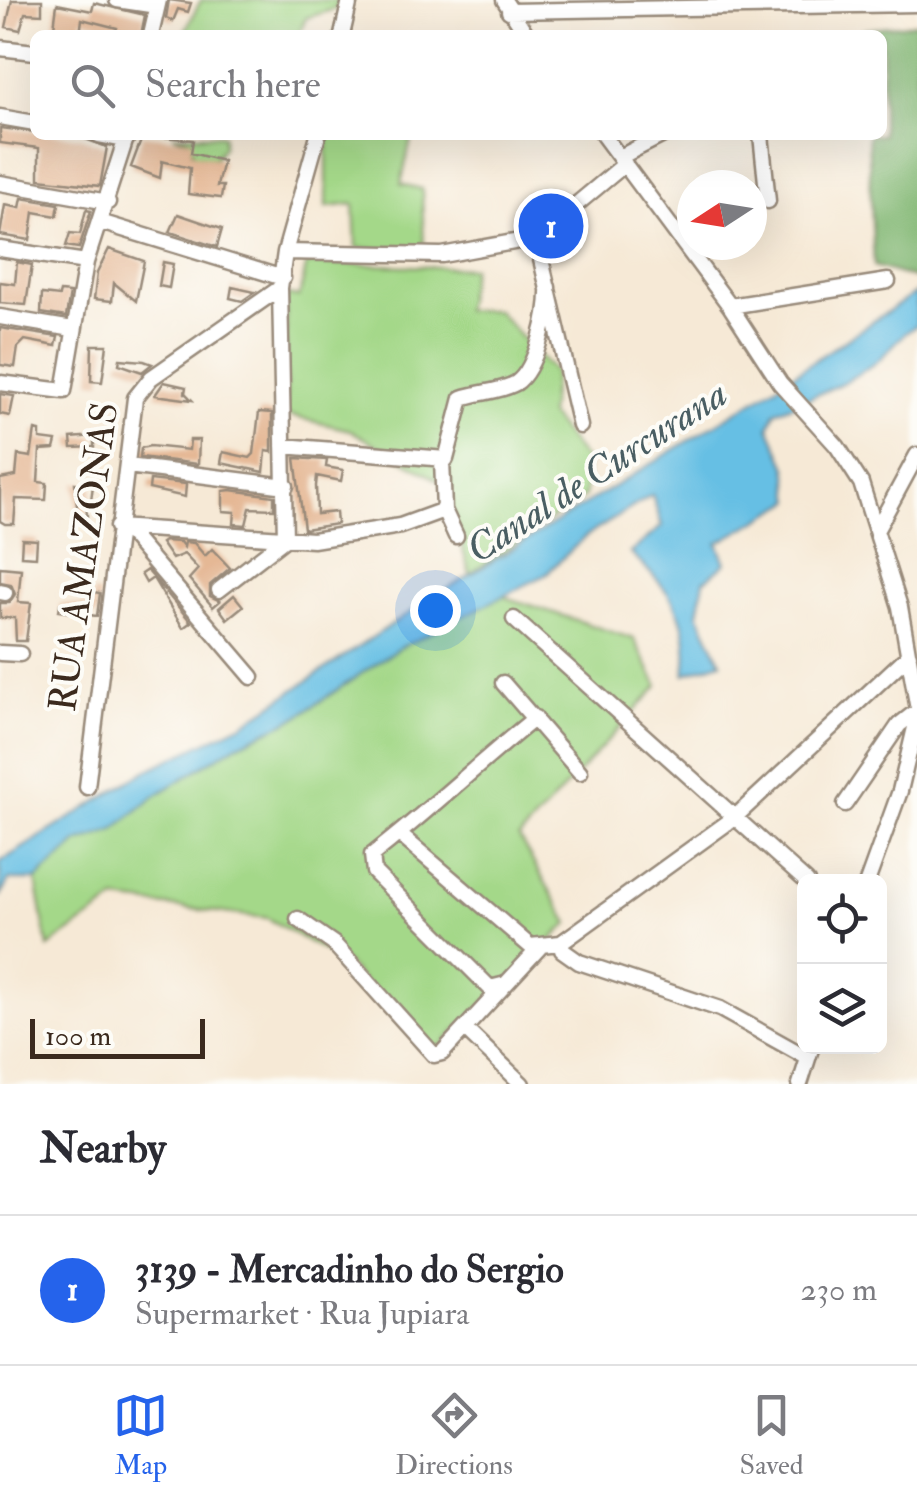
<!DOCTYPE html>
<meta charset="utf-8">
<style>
:root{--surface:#fff;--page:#f2f2f3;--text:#2b2b33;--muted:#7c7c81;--line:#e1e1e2;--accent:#2563eb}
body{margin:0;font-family:"IM FELL Double Pica",serif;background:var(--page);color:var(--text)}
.controls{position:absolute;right:30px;bottom:30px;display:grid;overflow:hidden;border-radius:15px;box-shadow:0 10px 40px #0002}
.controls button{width:90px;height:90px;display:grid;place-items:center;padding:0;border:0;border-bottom:2px solid var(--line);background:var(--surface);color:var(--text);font:50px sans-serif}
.compass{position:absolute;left:677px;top:170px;width:90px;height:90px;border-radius:50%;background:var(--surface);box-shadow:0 10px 40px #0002;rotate:258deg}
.scale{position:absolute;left:30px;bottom:25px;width:175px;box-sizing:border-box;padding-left:10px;border:5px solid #3b2a1e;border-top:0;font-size:28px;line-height:35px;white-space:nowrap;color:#3b2a1e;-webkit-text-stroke:8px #fdfcf7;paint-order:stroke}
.you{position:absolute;left:435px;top:610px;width:35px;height:35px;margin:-25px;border:8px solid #fff;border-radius:50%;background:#1a73e8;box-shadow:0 0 0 15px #1a73e833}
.badge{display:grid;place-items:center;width:65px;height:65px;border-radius:50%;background:var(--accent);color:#fff;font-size:32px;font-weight:700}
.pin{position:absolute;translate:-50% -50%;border:5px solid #fff;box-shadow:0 2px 10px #0006}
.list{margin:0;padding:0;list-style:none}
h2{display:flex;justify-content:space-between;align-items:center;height:130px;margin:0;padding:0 40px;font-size:42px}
h2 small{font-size:32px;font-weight:400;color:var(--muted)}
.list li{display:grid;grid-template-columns:65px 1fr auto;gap:30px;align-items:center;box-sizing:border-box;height:150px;padding:0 40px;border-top:2px solid var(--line)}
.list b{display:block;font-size:38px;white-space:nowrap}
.list p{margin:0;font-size:32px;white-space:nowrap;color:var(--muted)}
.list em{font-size:32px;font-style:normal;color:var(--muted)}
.icon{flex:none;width:55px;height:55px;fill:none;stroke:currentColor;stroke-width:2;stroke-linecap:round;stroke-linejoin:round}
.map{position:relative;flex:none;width:917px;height:1084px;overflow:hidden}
.search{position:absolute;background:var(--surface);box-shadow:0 10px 40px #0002;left:30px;right:30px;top:30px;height:110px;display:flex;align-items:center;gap:25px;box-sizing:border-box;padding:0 35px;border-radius:15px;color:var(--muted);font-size:38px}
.sheet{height:280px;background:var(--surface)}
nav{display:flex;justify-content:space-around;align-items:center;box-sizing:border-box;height:140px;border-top:2px solid var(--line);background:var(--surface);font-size:28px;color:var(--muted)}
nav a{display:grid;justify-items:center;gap:5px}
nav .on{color:var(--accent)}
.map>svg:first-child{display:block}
.green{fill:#a4d889;stroke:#708154;stroke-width:2.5}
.forest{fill:#83b875;stroke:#5f714a;stroke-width:2.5}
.water{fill:#66bfe4;stroke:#507481;stroke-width:2.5}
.building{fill:#e5b895}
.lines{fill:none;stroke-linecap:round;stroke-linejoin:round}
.street-casing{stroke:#988a7a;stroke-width:19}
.street{stroke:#fff;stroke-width:14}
.labels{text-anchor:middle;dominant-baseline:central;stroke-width:8;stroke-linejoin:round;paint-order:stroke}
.street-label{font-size:38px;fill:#3b2a1e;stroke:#fdfcf7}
.water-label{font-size:40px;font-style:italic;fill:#4a5e63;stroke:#fdfcf7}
</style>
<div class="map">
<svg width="917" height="1084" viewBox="0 0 917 1084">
<rect width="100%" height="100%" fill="#fdfcf7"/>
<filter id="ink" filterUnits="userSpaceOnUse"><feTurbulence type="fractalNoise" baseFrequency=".01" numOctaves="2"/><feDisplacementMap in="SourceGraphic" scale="20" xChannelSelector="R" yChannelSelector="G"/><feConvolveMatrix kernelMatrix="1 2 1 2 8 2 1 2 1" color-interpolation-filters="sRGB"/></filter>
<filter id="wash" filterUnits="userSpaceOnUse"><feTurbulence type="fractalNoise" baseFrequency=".0048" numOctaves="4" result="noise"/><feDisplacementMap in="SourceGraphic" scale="40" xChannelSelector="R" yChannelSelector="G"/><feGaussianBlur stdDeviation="2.25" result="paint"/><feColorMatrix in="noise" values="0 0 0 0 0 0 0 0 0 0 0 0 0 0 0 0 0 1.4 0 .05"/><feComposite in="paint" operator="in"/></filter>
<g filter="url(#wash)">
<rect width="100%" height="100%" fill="#f6e9d6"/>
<path class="green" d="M 201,0 L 340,0 L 338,8 L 306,18 L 299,35 L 183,35 Z
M 173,135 L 223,135 L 223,147 L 214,159 L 193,154 L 190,140 Z
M 327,135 L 412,135 L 401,184 L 422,189 L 424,251 L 356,248 L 354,204 L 327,207 Z
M 307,263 L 472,268 L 464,310 L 496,310 L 554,372 L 549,415 L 586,461 L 585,496 L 470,574 L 443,483 L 350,430 L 286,415 L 286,295 L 299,297 Z
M 502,596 L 634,639 L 658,686 L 519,838 L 569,923 L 430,1056 L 347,964 L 267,918 L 116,900 L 48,947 L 36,880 L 78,842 L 112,831 L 155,796 L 236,745 L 297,717 L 396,650 Z"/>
<path class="forest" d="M 917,23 L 917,279 L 874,266 L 868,135 L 882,135 L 882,35 L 864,35 L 864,29 Z"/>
<path class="water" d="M 917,292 L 917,325 C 897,337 892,349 876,362 C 845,385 811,397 775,412 L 769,427 L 787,467 L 792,501 L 718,543 L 726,563 L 704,581 L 698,613 L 721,662 L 685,674 C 693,617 670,590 630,553 L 662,526 L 652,495 L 585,537 L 545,575 L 396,650 L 297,717 L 236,745 L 155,796 L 112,831 L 78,842 L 36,880 L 9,880 L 0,897 L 0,862 L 146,771 L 243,724 L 418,607 L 758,398 Z"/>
<g id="blocks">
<path class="building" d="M 12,0 L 42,0 L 42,14 L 25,13 L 20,30 L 6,27 Z
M 169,0 L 191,3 L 188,12 L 178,9 L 173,21 L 166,18 Z
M 94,3 L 145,15 L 141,35 L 115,35 L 117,28 L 82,19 L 80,35 L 53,35 L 57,4 L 92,11 Z
M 0,128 L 80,137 L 107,147 L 100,186 L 39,179 L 39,148 L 0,143 Z
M 143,135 L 193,140 L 191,153 L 223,161 L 217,186 L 223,186 L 221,198 L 188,194 L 190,168 L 162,161 L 160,178 L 131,167 Z
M 22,198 L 59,204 L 57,216 L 34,212 L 30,240 L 0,235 L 5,205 L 20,208 Z
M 86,210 L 91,211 L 79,248 L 66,246 L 70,233 L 80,234 Z
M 178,214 L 222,229 L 217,247 L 170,232 Z
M 109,249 L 144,261 L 136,301 L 114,283 L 112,301 L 94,299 L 97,273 Z
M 17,262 L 32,265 L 26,305 L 0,303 L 0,282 L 15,284 Z
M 163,262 L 173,264 L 169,288 L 159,286 Z
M 232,287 L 255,292 L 242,301 L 230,298 Z
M 60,292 L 70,293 L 66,317 L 41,313 L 42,294 L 59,296 Z
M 0,328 L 58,337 L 56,346 L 25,340 L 18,347 L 15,367 L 0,365 Z
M 92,345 L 107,345 L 102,382 L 91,381 Z
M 120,359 L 144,361 L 152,364 L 142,372 L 119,364 Z
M 164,382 L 186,387 L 185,393 L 192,400 L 155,395 Z
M 0,394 L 14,396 L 10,416 L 0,414 Z
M 259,412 L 272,413 L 272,452 L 266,451 L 264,472 L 221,463 L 223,452 L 250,458 L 254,454 Z
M 35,430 L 40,431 L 40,439 L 56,441 L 54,449 L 40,450 L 38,482 L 47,483 L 46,500 L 16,499 L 14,524 L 5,524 L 0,521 L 0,479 L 16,476 L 18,455 L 31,457 Z
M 94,436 L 94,447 L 72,448 L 71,438 Z
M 190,440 L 199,440 L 198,464 L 140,457 L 141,448 L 150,446 L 189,450 Z
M 295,458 L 327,460 L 326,467 L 343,470 L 341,481 L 317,476 L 316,486 L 317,514 L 336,512 L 337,524 L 304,529 Z
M 150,480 L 186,484 L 185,497 L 149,489 Z
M 75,483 L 93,485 L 91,501 L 86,501 L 87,516 L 78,517 Z
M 231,490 L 274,496 L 274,509 L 250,508 L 246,525 L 234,524 L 235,512 L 223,511 L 223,491 Z
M 22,539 L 37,540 L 36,557 L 21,556 Z
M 164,541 L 180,542 L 184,547 L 185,542 L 194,543 L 205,556 L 212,549 L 230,568 L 210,585 L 210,596 L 220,601 L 213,607 L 189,579 L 198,569 L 184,554 L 172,559 L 161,543 Z
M 0,567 L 21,569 L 18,602 L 31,603 L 26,641 L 16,641 L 15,618 L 0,618 L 0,603 L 9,603 L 15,594 L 11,584 L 0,582 Z
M 147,570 L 191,622 L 183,628 L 153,578 L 146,583 L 141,574 Z
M 93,592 L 100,593 L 97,616 L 59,611 L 60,604 L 92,606 Z
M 234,595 L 243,606 L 227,619 L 219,608 Z"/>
</g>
</g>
<g filter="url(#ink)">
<use href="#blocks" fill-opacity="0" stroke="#988a7a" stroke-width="2.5"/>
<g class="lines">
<defs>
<path id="street" d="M 117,0 L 157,6
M 504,0 L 527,35
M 509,11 L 917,4
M 151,35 L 159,0
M 342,35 L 350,0
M 0,48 L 35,52
M 0,117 L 35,123
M 99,135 L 126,140
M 603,135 L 730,306 L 780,383 L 837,446 L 861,483 L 900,607 L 917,704
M 761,135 L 768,201
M 620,157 L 663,135
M 0,183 L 108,202
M 100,222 L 283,278
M 536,238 L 580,426
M 0,249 L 86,262
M 285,252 L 442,255 L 536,238 L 625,164
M 730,306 L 888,281
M 0,317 L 73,329
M 0,383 L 64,391 L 86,262 L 127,135
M 283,446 L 446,459 L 462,398 C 479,392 500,392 516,383 C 537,369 549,311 548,287
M 442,460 L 444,510 L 456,536
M 128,466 L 286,486
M 117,527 L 313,540 L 400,526 L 444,510
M 124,527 L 252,677
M 877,529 L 917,455
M 219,590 L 285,539 L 280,288 L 285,252 L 318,135
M 0,592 L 5,593
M 514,619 L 807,882
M 0,653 L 20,654
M 503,683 L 580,772
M 87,787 L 135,398 L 151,378 L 280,288
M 845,804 L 899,725 L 917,711
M 399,834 L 530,946 L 561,943
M 867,882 L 900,791 L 917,719
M 298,919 L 334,944 L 434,1055 L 442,1053 L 540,947
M 561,943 L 734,818 L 909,655
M 561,943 L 562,950 L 579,962 L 720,1009 L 808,1058
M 502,985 L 490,988 L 374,872 L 372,855 C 429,811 479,763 535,718
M 465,1029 L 522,1084
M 800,1084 L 812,1046"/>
</defs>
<use href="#street" class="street-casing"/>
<use href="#street" class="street"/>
</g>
</g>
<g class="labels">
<g class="street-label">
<text transform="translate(84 557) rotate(-82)">RUA AMAZONAS</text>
</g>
<g class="water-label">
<text transform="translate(597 472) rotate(-33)">Canal de Curcurana</text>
</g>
</g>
</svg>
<div class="controls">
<button><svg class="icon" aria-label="locate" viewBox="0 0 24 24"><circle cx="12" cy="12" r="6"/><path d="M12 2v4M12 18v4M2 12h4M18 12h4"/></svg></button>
<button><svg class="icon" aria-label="layers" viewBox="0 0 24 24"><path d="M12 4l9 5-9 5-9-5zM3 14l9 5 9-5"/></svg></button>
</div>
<svg class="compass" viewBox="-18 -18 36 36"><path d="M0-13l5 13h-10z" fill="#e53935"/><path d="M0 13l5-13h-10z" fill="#7c7c81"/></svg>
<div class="scale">100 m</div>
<div class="you"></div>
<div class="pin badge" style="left:551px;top:226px">1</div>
<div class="search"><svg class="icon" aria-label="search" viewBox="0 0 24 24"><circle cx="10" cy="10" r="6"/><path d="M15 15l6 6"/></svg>Search here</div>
</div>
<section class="sheet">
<h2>Nearby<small></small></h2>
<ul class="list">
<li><span class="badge">1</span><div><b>3139 - Mercadinho do Sergio</b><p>Supermarket · Rua Jupiara</p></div><em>230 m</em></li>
</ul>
</section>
<nav>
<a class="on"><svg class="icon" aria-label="map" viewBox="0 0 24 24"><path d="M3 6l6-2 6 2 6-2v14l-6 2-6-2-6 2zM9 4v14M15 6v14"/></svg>Map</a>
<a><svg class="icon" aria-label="directions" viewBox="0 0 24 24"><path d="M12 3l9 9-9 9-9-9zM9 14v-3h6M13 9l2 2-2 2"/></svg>Directions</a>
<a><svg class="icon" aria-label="saved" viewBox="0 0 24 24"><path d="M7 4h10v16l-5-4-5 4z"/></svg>Saved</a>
</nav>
